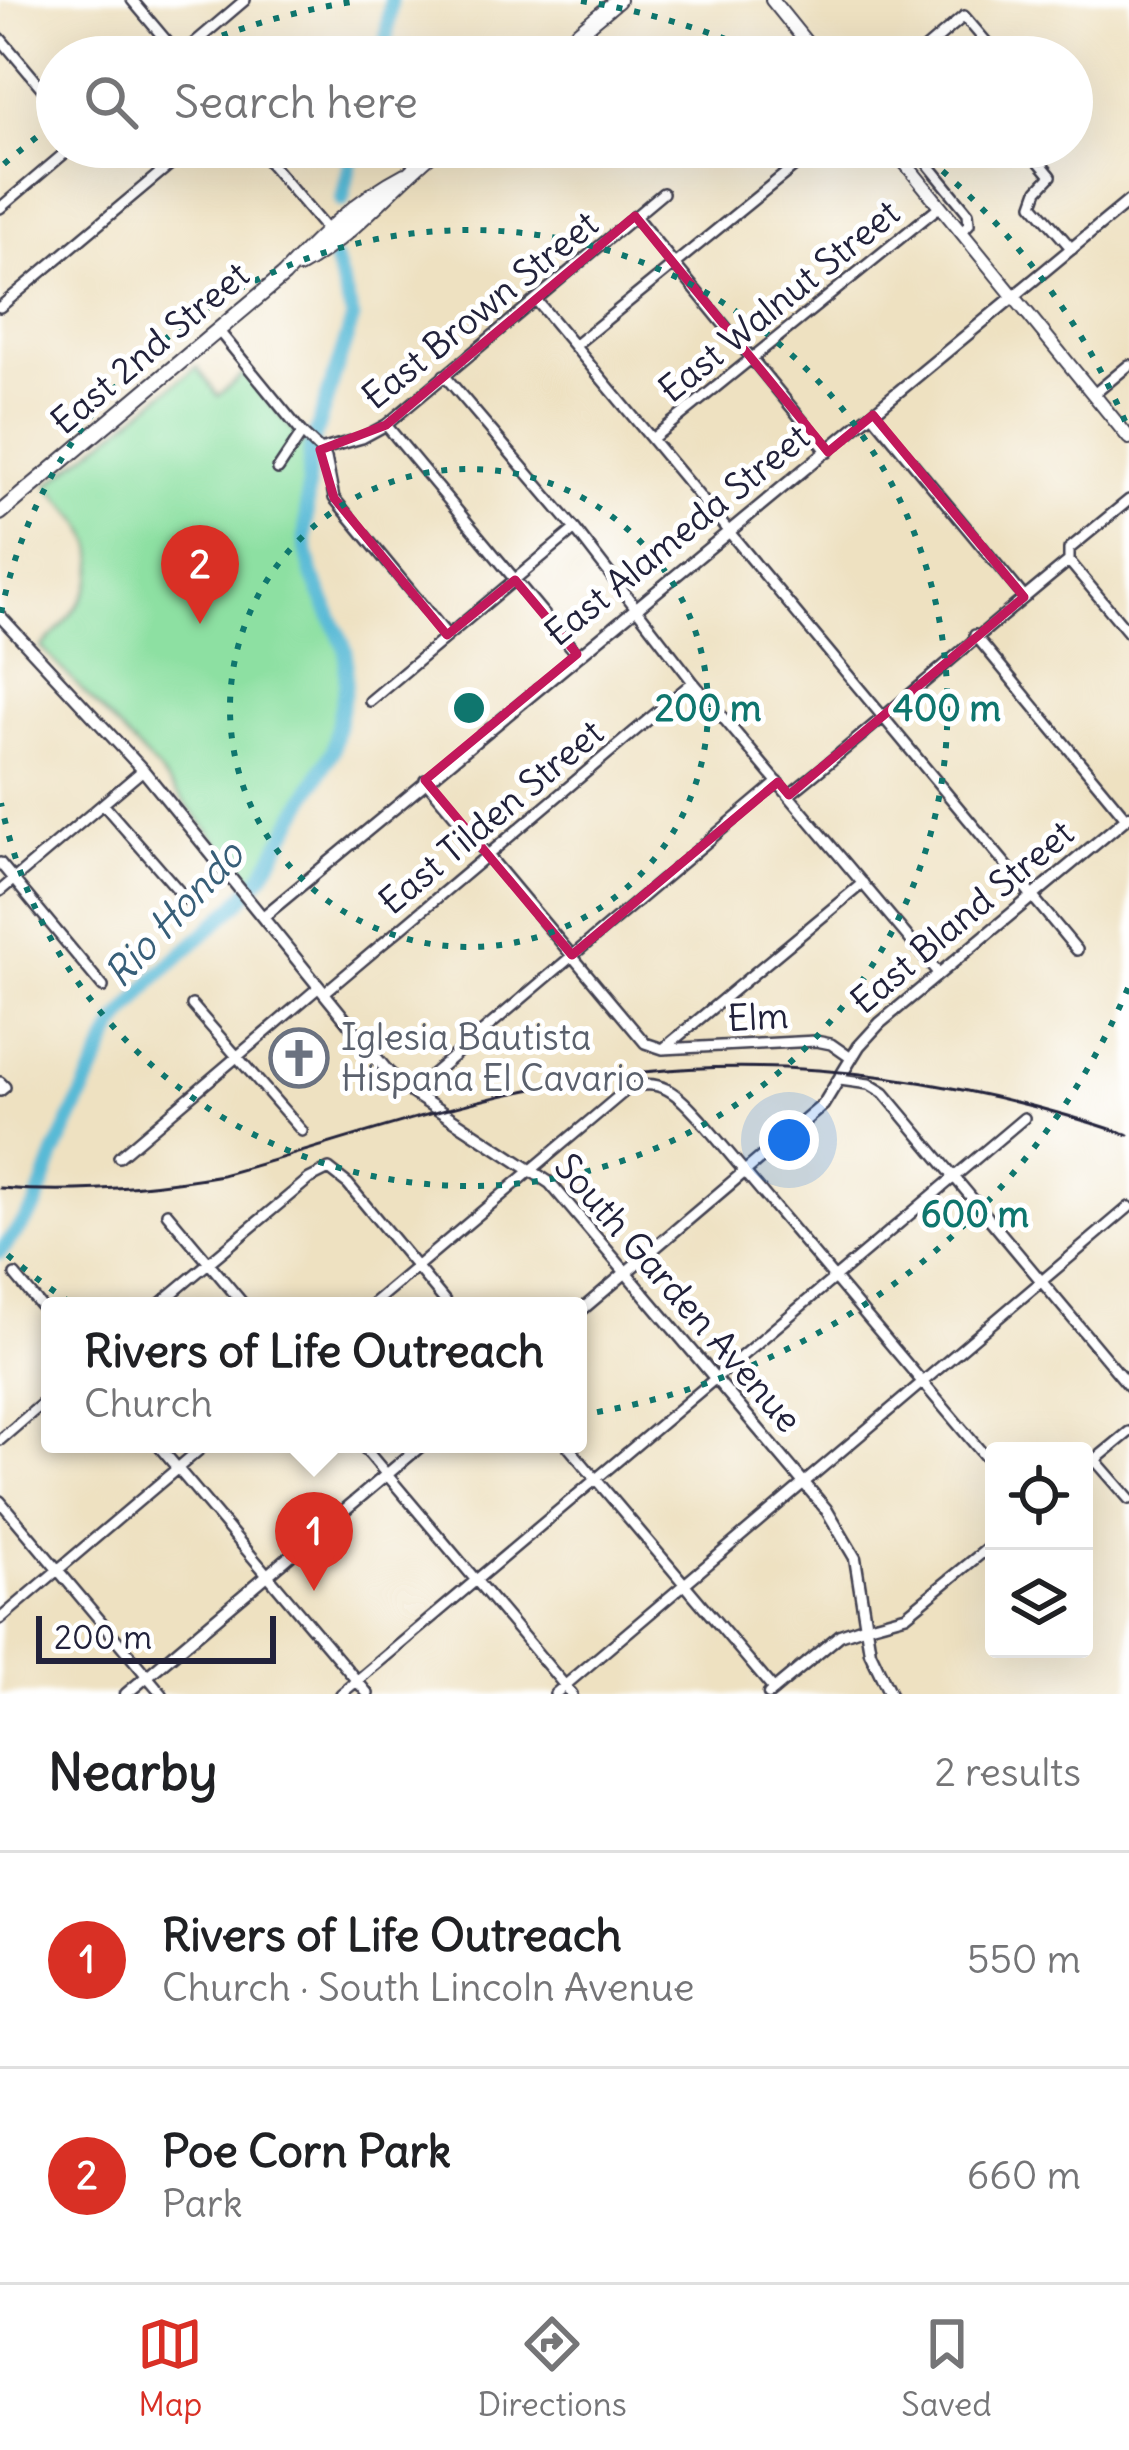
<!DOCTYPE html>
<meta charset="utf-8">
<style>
:root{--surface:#fff;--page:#f6f6f6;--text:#202124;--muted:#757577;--line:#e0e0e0;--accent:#d93025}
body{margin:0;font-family:Delius,sans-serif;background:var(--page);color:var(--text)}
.controls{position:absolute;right:36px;bottom:36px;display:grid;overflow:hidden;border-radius:12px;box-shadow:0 12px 48px #0002}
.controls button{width:108px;height:108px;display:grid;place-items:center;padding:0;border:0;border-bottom:3px solid var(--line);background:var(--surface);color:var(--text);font:60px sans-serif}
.scale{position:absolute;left:36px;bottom:30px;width:240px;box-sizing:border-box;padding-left:12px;border:6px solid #22223b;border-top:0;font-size:33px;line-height:42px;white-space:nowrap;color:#22223b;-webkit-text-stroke:9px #fff;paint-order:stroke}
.you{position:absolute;left:789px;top:1140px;width:42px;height:42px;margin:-30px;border:9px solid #fff;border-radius:50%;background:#1a73e8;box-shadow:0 0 0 18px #1a73e833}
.badge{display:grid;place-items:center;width:78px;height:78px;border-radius:50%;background:var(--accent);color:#fff;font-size:39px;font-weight:700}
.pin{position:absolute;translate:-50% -99px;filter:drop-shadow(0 3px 6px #0008)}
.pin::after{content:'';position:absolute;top:63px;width:42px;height:36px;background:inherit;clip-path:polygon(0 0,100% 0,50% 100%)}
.popup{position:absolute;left:41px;top:1297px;width:546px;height:156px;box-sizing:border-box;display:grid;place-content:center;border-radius:12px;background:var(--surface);filter:drop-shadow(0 3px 9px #0005);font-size:39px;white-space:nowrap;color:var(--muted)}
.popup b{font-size:45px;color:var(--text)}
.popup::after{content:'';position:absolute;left:50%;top:100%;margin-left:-24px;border:24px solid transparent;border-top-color:var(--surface)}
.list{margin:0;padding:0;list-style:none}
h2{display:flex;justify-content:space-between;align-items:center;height:156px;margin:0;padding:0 48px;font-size:51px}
h2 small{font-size:39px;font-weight:400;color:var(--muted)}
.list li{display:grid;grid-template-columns:78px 1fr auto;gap:36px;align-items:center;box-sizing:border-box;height:216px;padding:0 48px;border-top:3px solid var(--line)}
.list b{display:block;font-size:45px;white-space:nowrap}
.list p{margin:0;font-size:39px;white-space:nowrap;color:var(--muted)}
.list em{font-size:39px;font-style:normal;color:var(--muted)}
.icon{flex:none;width:66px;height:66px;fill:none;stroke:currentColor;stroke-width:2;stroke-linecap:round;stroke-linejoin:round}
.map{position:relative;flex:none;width:1129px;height:1694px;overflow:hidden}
.search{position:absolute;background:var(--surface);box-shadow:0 12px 48px #0002;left:36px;right:36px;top:36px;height:132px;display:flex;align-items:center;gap:30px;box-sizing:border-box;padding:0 42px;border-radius:66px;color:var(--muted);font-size:45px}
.sheet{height:588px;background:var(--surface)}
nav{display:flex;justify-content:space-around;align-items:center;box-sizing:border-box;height:168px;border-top:3px solid var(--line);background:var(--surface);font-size:33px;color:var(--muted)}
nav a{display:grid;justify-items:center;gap:6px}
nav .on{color:var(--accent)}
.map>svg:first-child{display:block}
.green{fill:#8de0a2;stroke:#58816e;stroke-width:3}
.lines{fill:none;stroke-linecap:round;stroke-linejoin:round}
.river{stroke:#58bad6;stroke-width:15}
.minor-casing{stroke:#413f4f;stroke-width:14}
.tertiary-casing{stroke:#413f4f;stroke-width:15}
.secondary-casing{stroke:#413f4f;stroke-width:16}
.primary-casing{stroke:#413f4f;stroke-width:18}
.minor{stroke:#fff;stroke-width:9}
.tertiary{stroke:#fff;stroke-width:10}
.secondary{stroke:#fff;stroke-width:12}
.primary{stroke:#fff;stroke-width:14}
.rail{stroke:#22223b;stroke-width:3}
.marked{fill:none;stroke:#c2185b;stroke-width:9;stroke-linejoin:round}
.ring{fill:none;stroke:#0f766e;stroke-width:6;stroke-dasharray:6 12}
.labels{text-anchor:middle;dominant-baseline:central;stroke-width:10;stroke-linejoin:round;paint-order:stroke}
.street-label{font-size:36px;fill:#22223b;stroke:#fff}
.worship-label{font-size:36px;fill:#5b616d;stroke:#fff;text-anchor:start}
.water-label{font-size:39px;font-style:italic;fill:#385f79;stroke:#fff}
.centre{fill:#0f766e;stroke:#fff;stroke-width:6}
.ring-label{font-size:36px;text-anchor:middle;font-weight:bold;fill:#0f766e;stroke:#fff;stroke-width:10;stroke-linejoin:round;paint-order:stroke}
</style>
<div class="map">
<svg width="1129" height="1694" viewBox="0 0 1129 1694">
<rect width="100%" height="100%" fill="#fff"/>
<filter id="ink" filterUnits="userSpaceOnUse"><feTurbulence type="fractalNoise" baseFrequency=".00833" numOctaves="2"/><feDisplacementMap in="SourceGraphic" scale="24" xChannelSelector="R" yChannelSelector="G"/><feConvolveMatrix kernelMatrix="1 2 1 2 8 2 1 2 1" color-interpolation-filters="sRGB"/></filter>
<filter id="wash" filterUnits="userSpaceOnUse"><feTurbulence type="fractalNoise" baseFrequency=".004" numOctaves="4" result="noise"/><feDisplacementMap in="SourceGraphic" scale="48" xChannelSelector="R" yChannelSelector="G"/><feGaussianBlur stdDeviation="2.7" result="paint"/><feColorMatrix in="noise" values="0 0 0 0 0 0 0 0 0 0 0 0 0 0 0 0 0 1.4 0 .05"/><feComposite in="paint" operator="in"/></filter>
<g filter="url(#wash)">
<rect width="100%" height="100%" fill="#eee1c1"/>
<path class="green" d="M 197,367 L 218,396 L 245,373 L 310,451 L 305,540 L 312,574 L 346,650 L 346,683 L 339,729 L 325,767 L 254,885 L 156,768 L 41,647 C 68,621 108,580 90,538 C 82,519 62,502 48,485 Z"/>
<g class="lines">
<path class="river" d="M 384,57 L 391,0
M 342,200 L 354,147
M 0,1252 L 35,1208 L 54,1155 L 115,1026 L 154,979 L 238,903 L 263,874 L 333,750 L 346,683 L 346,650 L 312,574 L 305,541 L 310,451 L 353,318 L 335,261"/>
</g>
</g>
<g filter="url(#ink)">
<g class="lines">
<defs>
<path id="minor" d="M 132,0 L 180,57
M 0,38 L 57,106
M 178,57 L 245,0
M 916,57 L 964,16 L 999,57
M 256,147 L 330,234
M 914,147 L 968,213 L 969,224 L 961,232
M 1027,147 L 1051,176 L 1038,190 L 1033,204 L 1072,249
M 0,208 L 72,147
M 635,216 L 828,452
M 536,300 L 1077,950
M 0,307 L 191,147
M 218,330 L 302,433 L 320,450
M 574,346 L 818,147
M 444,375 L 575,529 L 693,682 L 939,974
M 1094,394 L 1129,365
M 873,415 L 1024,597
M 386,425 L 577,654
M 653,438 L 940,206
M 320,450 L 362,438 L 386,425 L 663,193
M 320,450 L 326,458 L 334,498 L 447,635
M 278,469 L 302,433
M 1069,561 L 1129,633
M 975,635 L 1126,818
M 370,701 L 575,529
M 425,780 L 645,1043 L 663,1049 L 816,1041 L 831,1044 L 851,1058
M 789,795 C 884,719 974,638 1069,561 L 1069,549 L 1129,500
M 103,804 L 186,899
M 0,863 L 103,987
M 0,891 L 143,770
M 324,993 L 693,682
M 192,1005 L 302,1131
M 663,1049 L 863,883
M 840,1080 L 869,1084 L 884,1093 L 1129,1386
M 0,1082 L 5,1087 L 0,1091
M 411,1092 L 778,782
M 119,1157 L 319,987
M 167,1213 L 245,1306
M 15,1275 L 50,1317
M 157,1306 L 309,1179 L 329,1169 L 348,1184 L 449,1306
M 370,1306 L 625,1091 C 659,1073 679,1096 701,1120 L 994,1467
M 0,1440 L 50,1397
M 157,1444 L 368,1694
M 361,1444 L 572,1694
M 566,1444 L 774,1690
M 1095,1460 L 1129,1499
M 1084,1469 L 1129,1432
M 0,1501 L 162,1694
M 0,1619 L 206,1444
M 866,1626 L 906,1615 L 994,1543
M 341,1694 L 1024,1118
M 555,1694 L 1129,1207"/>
<path id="tertiary" d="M 0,616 L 143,770 L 388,1072 L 411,1092 L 550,1183 L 826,1509 L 855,1558 L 870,1652 L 890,1694
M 264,916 L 1129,201
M 578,1313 L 823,1105 L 859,1046 L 880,1023 L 1129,816
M 126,1694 L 423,1444
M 769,1694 L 840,1635 L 866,1626"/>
<path id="secondary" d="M 772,0 L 818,57
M 892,147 L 1129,438"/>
<path id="primary" d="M 549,57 L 618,0
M 299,266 C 354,235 391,186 439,147
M 0,513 L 284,275 C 320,236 357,200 405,175"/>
</defs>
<use href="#minor" class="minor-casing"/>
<use href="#tertiary" class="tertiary-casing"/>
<use href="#secondary" class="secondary-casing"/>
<use href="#primary" class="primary-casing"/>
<use href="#minor" class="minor"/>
<use href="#tertiary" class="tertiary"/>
<use href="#secondary" class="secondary"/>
<use href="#primary" class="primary"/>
<path class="rail" d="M 0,1188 C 76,1194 147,1188 222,1175 C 327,1146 431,1109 538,1088 C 739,1046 936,1070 1129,1135"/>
</g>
</g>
<path class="marked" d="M 635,216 L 828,452 L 873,415 L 1024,597 L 789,795 L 778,782 L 572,955 L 425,780 L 577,654 L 515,580 L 447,635 L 334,498 L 320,450 L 386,425 Z"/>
<g class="ring">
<circle cx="469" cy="708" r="239"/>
<path d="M1 613A478 478 0 1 1 1 803"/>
<path d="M1128 988A716 716 0 0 1 4 1252M4 164A716 716 0 0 1 53 125M172 56A716 716 0 0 1 357 1M581 1A716 716 0 0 1 766 56M915 148A716 716 0 0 1 1128 428"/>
</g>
<defs>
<symbol id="church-ring" viewBox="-11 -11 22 22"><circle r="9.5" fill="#fff" stroke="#6b7280" stroke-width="1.5"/><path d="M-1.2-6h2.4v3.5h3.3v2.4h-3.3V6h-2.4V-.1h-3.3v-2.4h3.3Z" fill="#6b7280"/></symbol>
</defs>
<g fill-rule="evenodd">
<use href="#church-ring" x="266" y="1025" width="66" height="66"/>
</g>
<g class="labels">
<g class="street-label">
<text transform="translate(779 301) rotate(-39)">East Walnut Street</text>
<text transform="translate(480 310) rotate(-39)">East Brown Street</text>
<text transform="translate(150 348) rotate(-40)">East 2nd Street</text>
<text transform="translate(677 535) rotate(-39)">East Alameda Street</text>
<text transform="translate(491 817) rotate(-40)">East Tilden Street</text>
<text transform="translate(962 917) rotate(-40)">East Bland Street</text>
<text transform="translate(758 1017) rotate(-3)">Elm</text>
<text transform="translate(678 1293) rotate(49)">South Garden Avenue</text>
</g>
<g class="worship-label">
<text x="341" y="1037">Iglesia Bautista<tspan x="341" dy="41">Hispana El Cavario</tspan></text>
</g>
<g class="water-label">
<text transform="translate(174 914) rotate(-47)">Rio Hondo</text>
</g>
</g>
<circle cx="469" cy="708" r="18" class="centre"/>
<g class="ring-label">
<text x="708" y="721">200 m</text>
<text x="947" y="721">400 m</text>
<text x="975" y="1227">600 m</text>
</g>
</svg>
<div class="controls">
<button><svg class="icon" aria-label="locate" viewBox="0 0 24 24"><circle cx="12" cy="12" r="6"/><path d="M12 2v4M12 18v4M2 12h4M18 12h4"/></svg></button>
<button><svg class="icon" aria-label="layers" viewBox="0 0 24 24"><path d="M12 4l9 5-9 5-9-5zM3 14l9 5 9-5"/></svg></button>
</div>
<div class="scale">200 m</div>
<div class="you"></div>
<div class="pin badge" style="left:314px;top:1591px">1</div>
<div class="popup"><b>Rivers of Life Outreach</b>Church</div>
<div class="pin badge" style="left:200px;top:624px">2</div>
<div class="search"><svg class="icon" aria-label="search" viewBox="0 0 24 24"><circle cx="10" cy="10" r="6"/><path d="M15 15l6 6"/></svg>Search here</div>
</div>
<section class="sheet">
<h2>Nearby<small>2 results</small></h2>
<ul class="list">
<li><span class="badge">1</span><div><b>Rivers of Life Outreach</b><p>Church · South Lincoln Avenue</p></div><em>550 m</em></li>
<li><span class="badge">2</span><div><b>Poe Corn Park</b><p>Park</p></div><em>660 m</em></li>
</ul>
</section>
<nav>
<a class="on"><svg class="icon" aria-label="map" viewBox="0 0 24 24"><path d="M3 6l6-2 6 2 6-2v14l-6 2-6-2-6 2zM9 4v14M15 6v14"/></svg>Map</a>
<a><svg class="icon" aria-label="directions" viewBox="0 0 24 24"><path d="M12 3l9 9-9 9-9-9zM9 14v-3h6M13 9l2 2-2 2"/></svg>Directions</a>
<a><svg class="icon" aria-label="saved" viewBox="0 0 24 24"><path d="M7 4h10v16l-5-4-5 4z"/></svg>Saved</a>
</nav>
